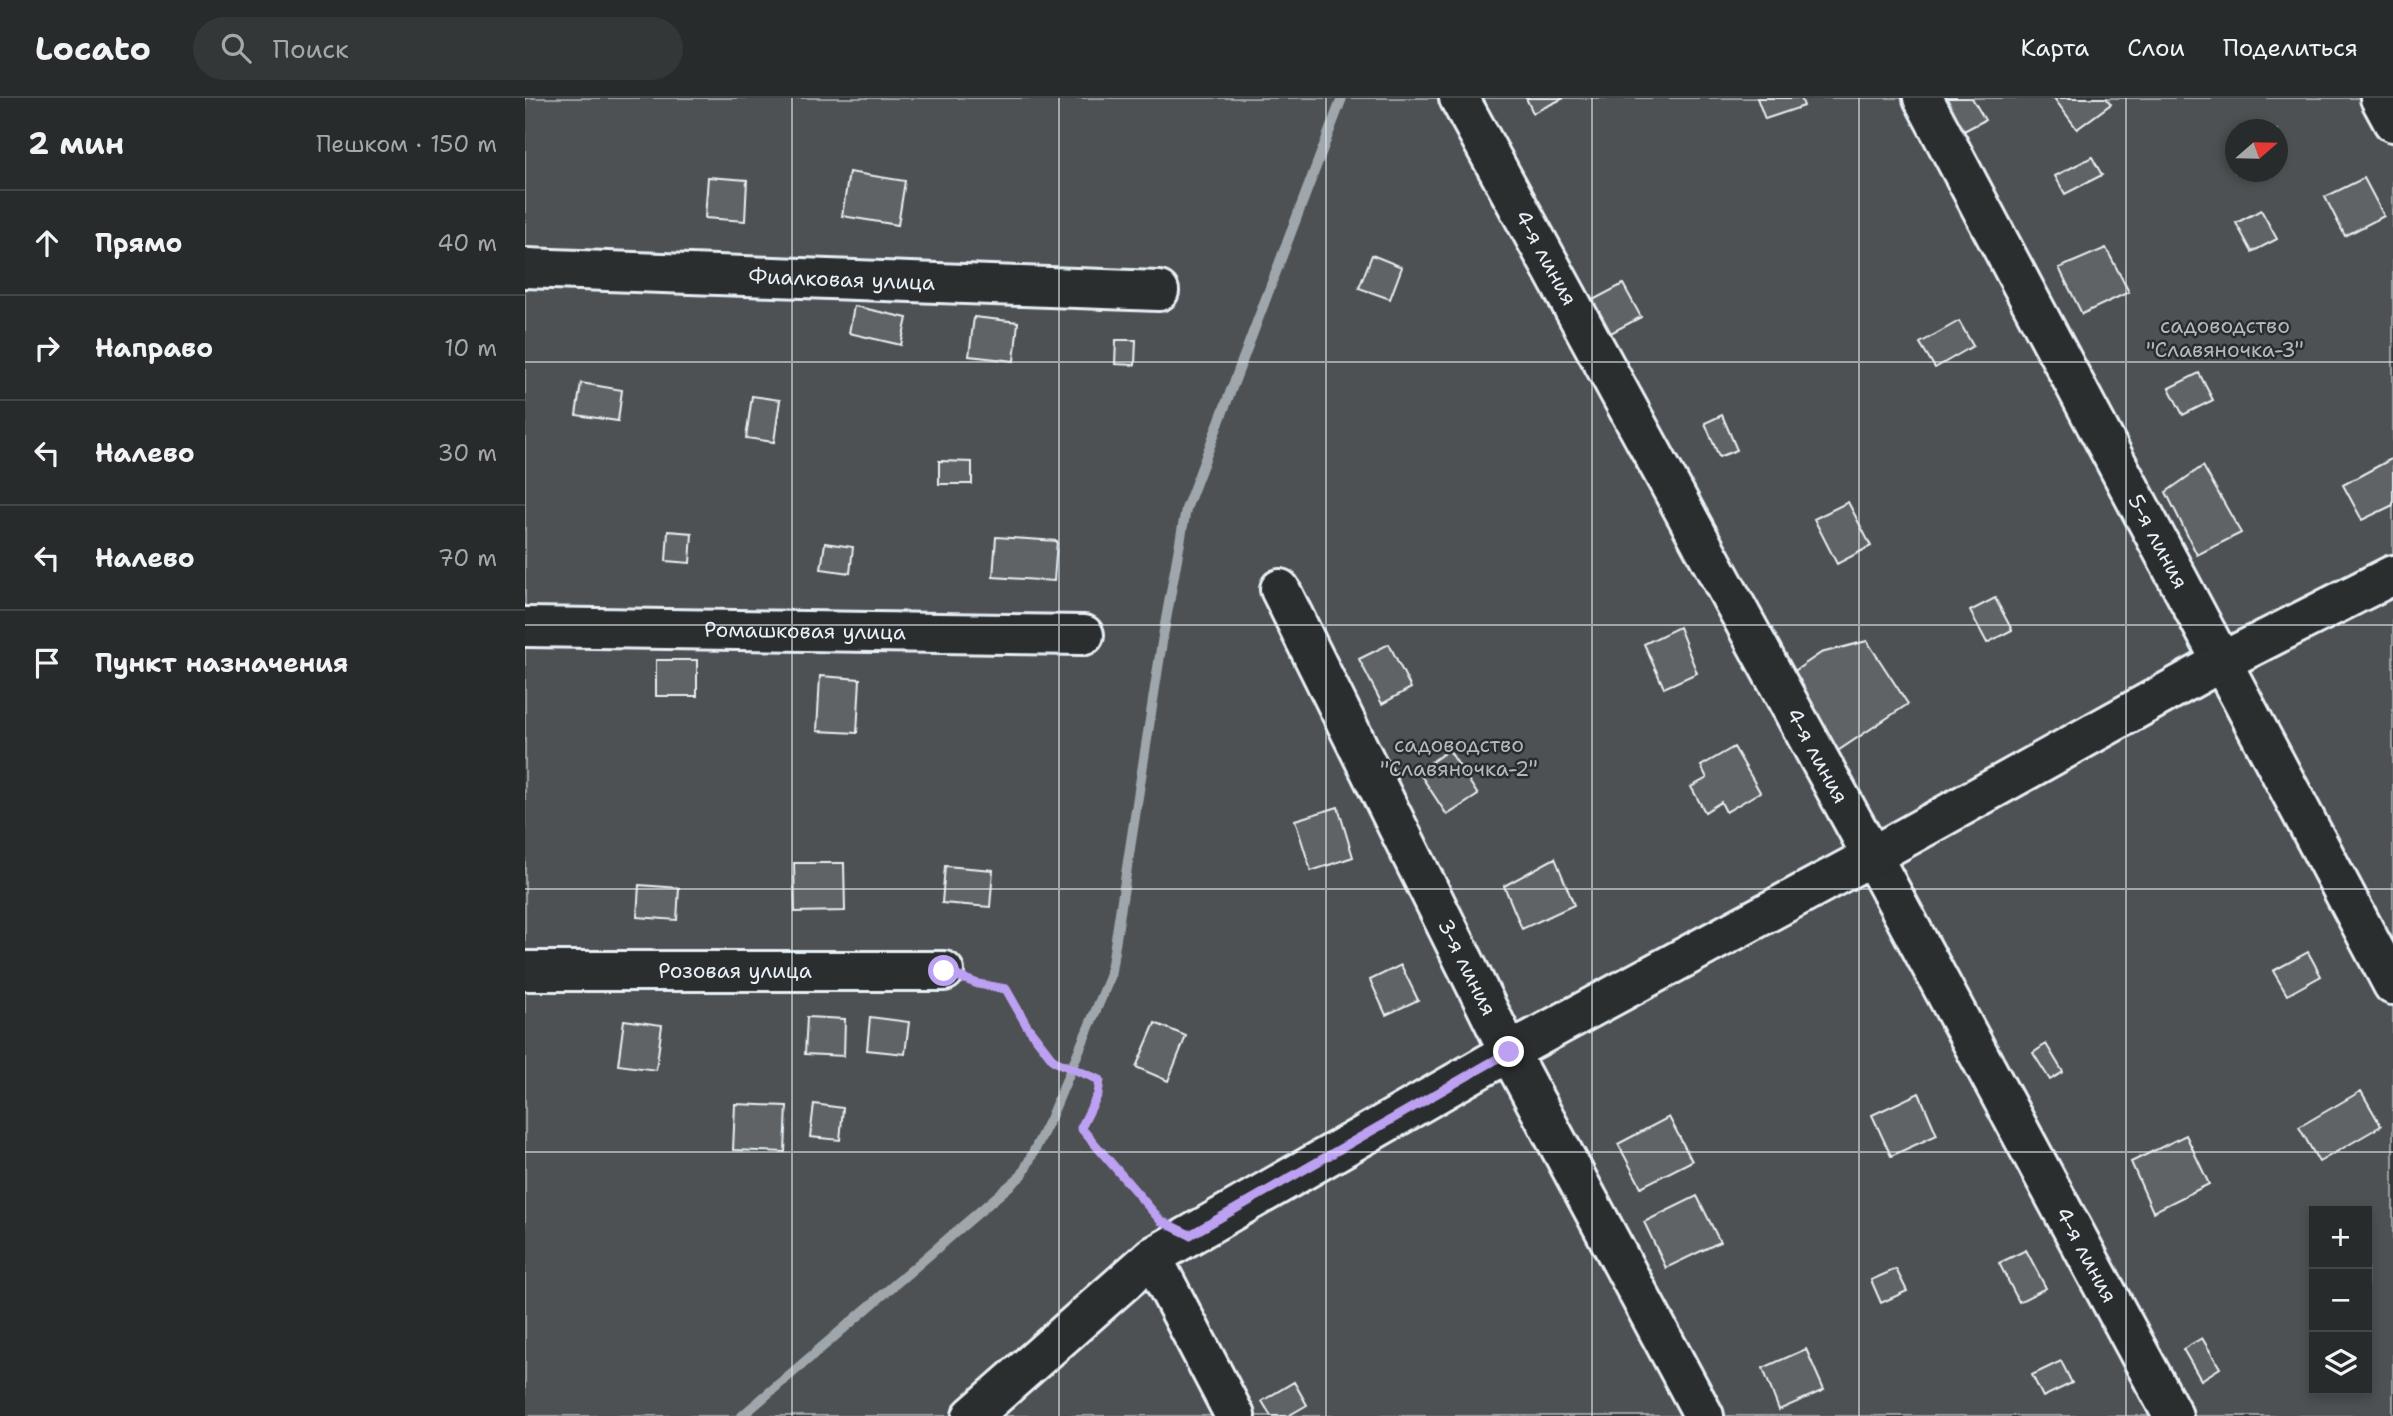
<!DOCTYPE html>
<html lang="ru">
<meta charset="utf-8">
<style>
:root{--surface:#282b2c;--page:#343738;--text:#f1f3f6;--muted:#a5a7a9;--line:#444748}
body{margin:0;font-family:"Shantell Sans",sans-serif;background:var(--page);color:var(--text)}
.controls{position:absolute;right:21px;bottom:21px;display:grid;overflow:hidden;border-radius:0px;box-shadow:0 4px 10px #0003}
.controls button{width:63px;height:63px;display:grid;place-items:center;padding:0;border:0;border-bottom:2px solid var(--line);background:var(--surface);color:var(--text);font:35px sans-serif}
.compass{position:absolute;left:1700px;top:21px;width:63px;height:63px;border-radius:50%;background:var(--surface);box-shadow:0 4px 10px #0003;rotate:70deg}
.stop{position:absolute;width:21px;height:21px;margin:-16px;border:5px solid #bca0f2;border-radius:50%;background:#fff}
.stop.end{background:#bca0f2;border-color:#fff;box-shadow:0 2px 7px #0008}
.list{margin:0;padding:0;list-style:none}
h2{display:flex;justify-content:space-between;align-items:center;height:91px;margin:0;padding:0 28px;font-size:30px}
h2 small{font-size:23px;font-weight:400;color:var(--muted)}
.list li{display:grid;grid-template-columns:46px 1fr auto;gap:21px;align-items:center;box-sizing:border-box;height:105px;padding:0 28px;border-top:2px solid var(--line)}
.list b{display:block;font-size:26px;white-space:nowrap}
.list em{font-size:23px;font-style:normal;color:var(--muted)}
.icon{flex:none;width:38px;height:38px;fill:none;stroke:currentColor;stroke-width:2;stroke-linecap:round;stroke-linejoin:round}
.map{position:relative;flex:none;width:1868px;height:1318px;overflow:hidden}
header{display:flex;align-items:center;gap:42px;box-sizing:border-box;height:98px;padding:0 35px;background:var(--surface);border-bottom:2px solid var(--line)}
header strong{font-size:33px}
nav{display:flex;gap:38px;margin-inline-start:auto;font-size:24px}
.search{width:490px;height:63px;background:var(--page);display:flex;align-items:center;gap:18px;box-sizing:border-box;padding:0 24px;border-radius:38px;color:var(--muted);font-size:26px}
main{display:flex}
aside{flex:1;background:var(--surface)}
.map>svg:first-child{display:block}
.green{fill:#4d5152;stroke:#9aa1a5;stroke-width:2;fill-rule:evenodd}
.lines{fill:none;stroke-linecap:round;stroke-linejoin:round}
.stream{stroke:#a0a7ac;stroke-width:10}
.building{fill:#5f6365;stroke:#e8f1f8;stroke-width:2}
.minor-casing{stroke:#e8f1f8;stroke-width:44}
.path{stroke:#e8f1f8;stroke-width:4.5;stroke-dasharray:7 5;stroke-linecap:butt}
.minor{stroke:#2a2d2e;stroke-width:38}
.route{stroke:#bca0f2;stroke-width:9}
.grid{fill:none;stroke:#e8f1f8;stroke-width:2;stroke-opacity:0.55}
.labels{text-anchor:middle;dominant-baseline:central;stroke-width:5;stroke-linejoin:round;paint-order:stroke}
.street-label{font-size:21px;fill:#e8f1f8;stroke:#2a2d2e}
.park-label{font-size:21px;fill:#b2b9be;stroke:#2a2d2e}
</style>
<header>
<strong>Locato</strong>
<div class="search"><svg class="icon" aria-label="search" viewBox="0 0 24 24"><circle cx="10" cy="10" r="6"/><path d="M15 15l6 6"/></svg>Поиск</div>
<nav><a>Карта</a><a>Слои</a><a>Поделиться</a></nav>
</header>
<main>
<aside>
<h2>2 мин<small>Пешком · 150 m</small></h2>
<ul class="list">
<li><svg class="icon" aria-label="ahead" viewBox="0 0 24 24"><path d="M12 20V5M6 11l6-6 6 6"/></svg><div><b>Прямо</b></div><em>40 m</em></li>
<li><svg class="icon" aria-label="right" viewBox="0 0 24 24"><path d="M7 20v-9h11M14 6l5 5-5 5"/></svg><div><b>Направо</b></div><em>10 m</em></li>
<li><svg class="icon" aria-label="left" viewBox="0 0 24 24"><path d="M17 20v-9H6M10 6l-5 5 5 5"/></svg><div><b>Налево</b></div><em>30 m</em></li>
<li><svg class="icon" aria-label="left" viewBox="0 0 24 24"><path d="M17 20v-9H6M10 6l-5 5 5 5"/></svg><div><b>Налево</b></div><em>70 m</em></li>
<li><svg class="icon" aria-label="arrive" viewBox="0 0 24 24"><path d="M6 21V4h12l-3 4 3 4H6"/></svg><div><b>Пункт назначения</b></div></li>
</ul>
</aside>
<div class="map">
<svg width="1868" height="1318" viewBox="0 0 1868 1318">
<rect width="100%" height="100%" fill="#35393a"/>
<filter id="ink" filterUnits="userSpaceOnUse"><feTurbulence type="fractalNoise" baseFrequency=".0143" numOctaves="2"/><feDisplacementMap in="SourceGraphic" scale="14" xChannelSelector="R" yChannelSelector="G"/><feConvolveMatrix kernelMatrix="1 2 1 2 8 2 1 2 1" color-interpolation-filters="sRGB"/></filter>
<g filter="url(#ink)">
<path class="green" d="M 0,0 L 1868,0 L 1868,1318 L 0,1318 ZM 1710,32 L 1752,32 L 1752,74 L 1710,74 ZM 1789,1113 L 1842,1113 L 1842,1292 L 1789,1292 Z"/>
<g class="lines">
<path class="stream" d="M 217,1318 L 497,1077 L 525,1021 L 585,879 L 638,538 L 661,411 L 817,0"/>
</g>
<path class="building" d="M 1001,0 L 1039,0 L 1008,15 Z
M 1232,0 L 1276,0 L 1279,8 L 1240,21 Z
M 1415,0 L 1447,0 L 1460,22 L 1431,37 Z
M 1529,0 L 1581,0 L 1586,6 L 1552,31 Z
M 1567,59 L 1577,77 L 1540,96 L 1530,78 Z
M 324,74 L 380,83 L 373,127 L 317,118 Z
M 183,79 L 222,82 L 220,123 L 180,120 Z
M 1839,80 L 1859,118 L 1820,138 L 1800,99 Z
M 1736,112 L 1752,141 L 1727,154 L 1711,125 Z
M 1581,150 L 1604,194 L 1557,216 L 1534,170 Z
M 847,157 L 877,169 L 865,201 L 834,190 Z
M 1098,186 L 1116,219 L 1082,237 L 1064,204 Z
M 329,208 L 382,220 L 376,247 L 324,235 Z
M 449,219 L 493,224 L 489,263 L 444,258 Z
M 1434,223 L 1448,248 L 1410,270 L 1395,245 Z
M 591,242 L 611,242 L 610,267 L 590,266 Z
M 1674,275 L 1688,302 L 1658,317 L 1644,290 Z
M 56,285 L 97,292 L 93,323 L 51,317 Z
M 227,298 L 255,302 L 249,344 L 221,340 Z
M 1197,317 L 1212,352 L 1194,359 L 1180,325 Z
M 1868,360 L 1868,407 L 1837,422 L 1818,387 Z
M 414,363 L 447,364 L 447,386 L 414,386 Z
M 1678,368 L 1716,435 L 1672,457 L 1641,394 Z
M 1323,404 L 1346,448 L 1312,466 L 1289,421 Z
M 143,433 L 167,435 L 165,465 L 141,463 Z
M 471,439 L 532,443 L 529,483 L 468,479 Z
M 300,445 L 328,449 L 325,475 L 296,471 Z
M 1470,500 L 1487,532 L 1462,545 L 1445,513 Z
M 1154,529 L 1172,575 L 1139,590 L 1119,546 Z
M 1342,543 L 1383,606 L 1302,660 L 1252,585 L 1296,555 Z
M 864,546 L 886,590 L 857,606 L 834,561 Z
M 131,562 L 172,562 L 172,598 L 131,598 Z
M 295,578 L 335,581 L 332,635 L 292,633 Z
M 1209,649 L 1235,694 L 1201,714 L 1196,704 L 1180,714 L 1166,689 L 1182,680 L 1176,668 Z
M 924,652 L 953,697 L 922,717 L 893,673 Z
M 813,709 L 828,759 L 786,773 L 770,722 Z
M 1030,760 L 1049,807 L 997,831 L 979,788 Z
M 269,765 L 319,765 L 320,813 L 270,814 Z
M 420,768 L 468,772 L 465,809 L 417,805 Z
M 114,787 L 154,790 L 152,822 L 112,819 Z
M 1783,854 L 1796,878 L 1762,897 L 1748,873 Z
M 876,867 L 893,902 L 861,917 L 845,882 Z
M 282,919 L 320,921 L 319,958 L 280,956 Z
M 345,919 L 384,924 L 380,956 L 342,952 Z
M 99,922 L 137,927 L 131,972 L 93,967 Z
M 630,925 L 661,938 L 643,983 L 611,969 Z
M 1521,946 L 1538,974 L 1525,982 L 1508,955 Z
M 1836,993 L 1856,1028 L 1794,1064 L 1774,1029 Z
M 1394,995 L 1412,1037 L 1366,1058 L 1347,1017 Z
M 210,1006 L 262,1008 L 260,1054 L 208,1052 Z
M 289,1006 L 318,1010 L 315,1042 L 285,1039 Z
M 1144,1019 L 1167,1063 L 1116,1089 L 1093,1046 Z
M 1661,1037 L 1684,1086 L 1628,1114 L 1606,1064 Z
M 1172,1098 L 1195,1144 L 1141,1170 L 1119,1124 Z
M 1501,1152 L 1521,1190 L 1494,1204 L 1474,1165 Z
M 1371,1171 L 1382,1193 L 1356,1205 L 1346,1182 Z
M 1677,1240 L 1695,1270 L 1676,1282 L 1658,1251 Z
M 1281,1251 L 1299,1292 L 1254,1312 L 1238,1270 Z
M 1536,1263 L 1547,1285 L 1518,1299 L 1507,1277 Z
M 769,1284 L 782,1307 L 763,1318 L 746,1318 L 737,1303 Z"/>
<g class="lines">
<defs>
<g id="minor">
<path id="s1" d="M 934,0 L 1347,758 L 1648,1318"/>
<path id="s2" d="M 1398,0 L 1868,887"/>
<path d="M 1855,0 L 1868,24"/>
<path id="s3" d="M 0,170 L 634,193"/>
<path id="s4" d="M 755,491 L 984,954 L 1179,1318"/>
<path id="s5" d="M 0,529 L 559,537"/>
<path id="s6" d="M 0,873 L 419,873"/>
<path d="M 627,1159 L 710,1318"/>
<path d="M 447,1318 L 627,1159 L 984,954 L 1347,758 L 1698,563 L 1868,477"/>
</g>
</defs>
<use href="#minor" class="minor-casing"/>
<path class="path" d="M 452,885 L 481,891 L 502,928 L 529,963 L 575,982 L 573,996 L 556,1030 L 629,1115"/>
<use href="#minor" class="minor"/>
</g>
</g>
<g class="lines" filter="url(#ink)">
<path class="route" d="M 419,873 L 453,886 L 481,891 L 502,928 L 529,963 L 575,982 L 573,996 L 556,1030 L 636,1123 L 665,1137 L 984,954"/>
</g>
<path class="grid" d="M 267,0 L 267,1318M 534,0 L 534,1318M 801,0 L 801,1318M 1067,0 L 1067,1318M 1334,0 L 1334,1318M 1601,0 L 1601,1318M 0,264 L 1868,264M 0,527 L 1868,527M 0,791 L 1868,791M 0,1054 L 1868,1054"/>
<g class="labels">
<g class="street-label">
<text stroke="none"><textPath href="#s1" startOffset="182">4-я линия</textPath></text>
<text stroke="none"><textPath href="#s3" startOffset="317">Фиалковая улица</textPath></text>
<text stroke="none"><textPath href="#s2" startOffset="502">5-я линия</textPath></text>
<text stroke="none"><textPath href="#s5" startOffset="280">Ромашковая улица</textPath></text>
<text stroke="none"><textPath href="#s1" startOffset="749">4-я линия</textPath></text>
<text stroke="none"><textPath href="#s4" startOffset="422">3-я линия</textPath></text>
<text stroke="none"><textPath href="#s6" startOffset="210">Розовая улица</textPath></text>
<text stroke="none"><textPath href="#s1" startOffset="1316">4-я линия</textPath></text>
</g>
<g class="park-label">
<text x="1700" y="228">садоводство<tspan x="1700" dy="24">"Славяночка-3"</tspan></text>
<text x="934" y="647">садоводство<tspan x="934" dy="24">"Славяночка-2"</tspan></text>
</g>
</g>
</svg>
<div class="controls">
<button>+</button>
<button>−</button>
<button><svg class="icon" aria-label="layers" viewBox="0 0 24 24"><path d="M12 4l9 5-9 5-9-5zM3 14l9 5 9-5"/></svg></button>
</div>
<svg class="compass" viewBox="-18 -18 36 36"><path d="M0-13l5 13h-10z" fill="#e53935"/><path d="M0 13l5-13h-10z" fill="#a5a7a9"/></svg>
<div class="stop" style="left:419px;top:873px"></div>
<div class="stop end" style="left:984px;top:954px"></div>
</div>
</main>
